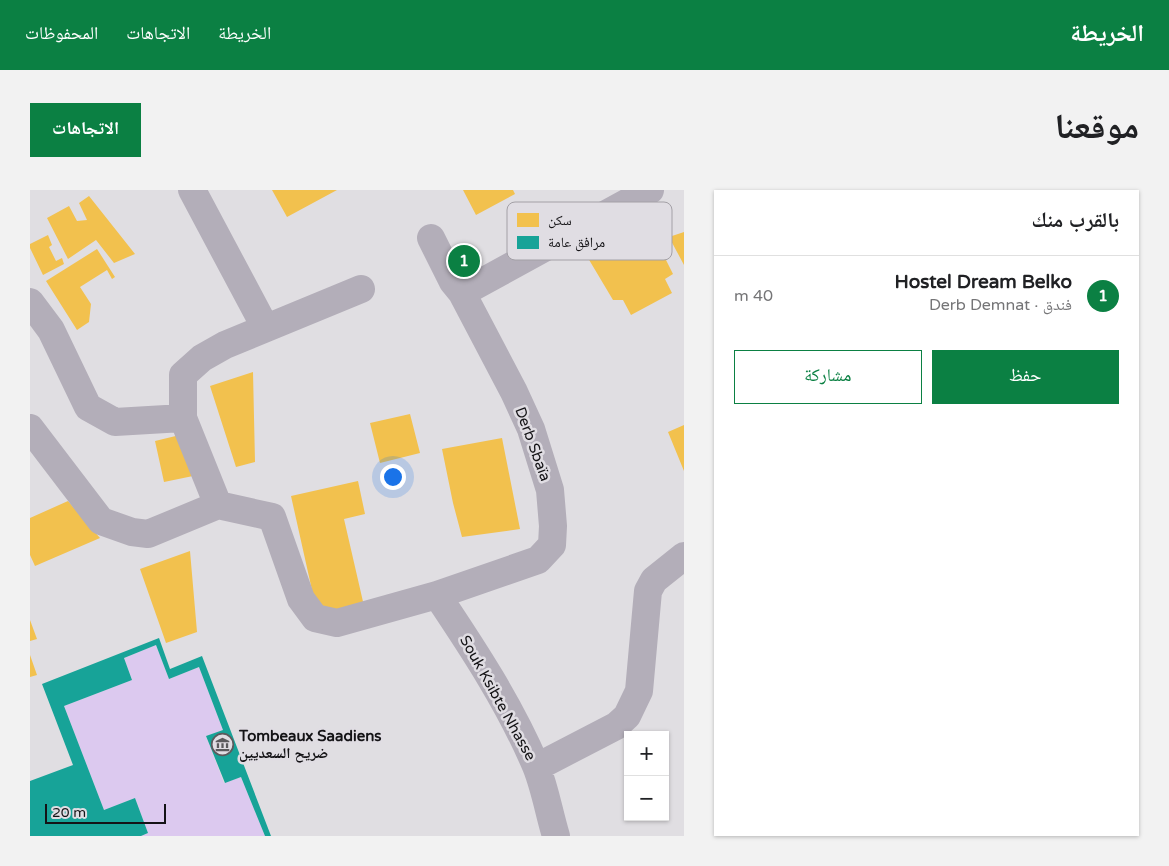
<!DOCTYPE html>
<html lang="ar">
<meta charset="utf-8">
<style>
:root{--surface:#fff;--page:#f2f2f2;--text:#202124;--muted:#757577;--line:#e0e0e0;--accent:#0b8043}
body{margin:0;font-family:"Varela Round","Noto Naskh Arabic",sans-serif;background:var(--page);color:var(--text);direction:rtl}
.controls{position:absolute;right:15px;bottom:15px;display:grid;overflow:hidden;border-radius:0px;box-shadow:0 1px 4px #0004}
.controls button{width:45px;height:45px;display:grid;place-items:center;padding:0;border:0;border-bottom:1px solid var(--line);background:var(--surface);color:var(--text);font:25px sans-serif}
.scale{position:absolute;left:15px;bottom:12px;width:121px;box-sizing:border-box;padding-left:5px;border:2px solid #141316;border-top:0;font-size:14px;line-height:18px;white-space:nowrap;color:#141316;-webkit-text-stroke:4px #e0dde3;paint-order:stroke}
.you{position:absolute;left:362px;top:286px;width:18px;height:18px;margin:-12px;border:4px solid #fff;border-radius:50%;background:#1a73e8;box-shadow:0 0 0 8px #1a73e833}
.badge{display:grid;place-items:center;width:32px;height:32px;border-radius:50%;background:var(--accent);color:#fff;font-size:16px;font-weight:700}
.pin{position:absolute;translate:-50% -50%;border:2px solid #fff;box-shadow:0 1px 5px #0006}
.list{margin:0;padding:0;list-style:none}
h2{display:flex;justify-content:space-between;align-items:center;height:65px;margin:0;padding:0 20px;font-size:21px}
h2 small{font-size:16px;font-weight:400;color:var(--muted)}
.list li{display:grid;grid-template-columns:32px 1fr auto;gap:15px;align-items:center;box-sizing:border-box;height:80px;padding:0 20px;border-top:1px solid var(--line)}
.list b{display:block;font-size:19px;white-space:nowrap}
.list p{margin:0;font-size:16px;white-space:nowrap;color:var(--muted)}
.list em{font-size:16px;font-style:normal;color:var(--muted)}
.actions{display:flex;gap:10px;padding:15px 20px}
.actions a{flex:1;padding:11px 0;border:1px solid var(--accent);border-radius:0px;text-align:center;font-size:18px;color:var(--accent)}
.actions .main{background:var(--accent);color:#fff}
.map{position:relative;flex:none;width:654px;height:646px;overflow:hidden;direction:ltr;border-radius:0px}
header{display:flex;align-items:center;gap:30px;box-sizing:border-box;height:70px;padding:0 25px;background:var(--accent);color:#fff}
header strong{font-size:24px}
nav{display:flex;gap:28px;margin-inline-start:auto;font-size:18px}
.intro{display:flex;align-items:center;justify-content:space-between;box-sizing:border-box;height:120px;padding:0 30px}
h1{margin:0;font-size:35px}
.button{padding:12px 22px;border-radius:0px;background:var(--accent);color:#fff;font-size:18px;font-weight:700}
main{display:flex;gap:30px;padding:0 30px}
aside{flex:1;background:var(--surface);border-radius:0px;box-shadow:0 1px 4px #0004}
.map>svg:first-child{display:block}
.green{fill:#dcc9ef}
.homes{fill:#f2c14e}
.public{fill:#17a398}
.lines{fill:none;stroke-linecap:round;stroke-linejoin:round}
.minor{stroke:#b3aeb9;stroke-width:28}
.labels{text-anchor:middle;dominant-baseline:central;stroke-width:5;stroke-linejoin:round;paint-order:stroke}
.street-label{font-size:15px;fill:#141316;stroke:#e0dde3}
.poi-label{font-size:15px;font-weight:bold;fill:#141316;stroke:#e0dde3;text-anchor:start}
.key{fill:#e0dde3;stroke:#a3a0a6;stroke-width:1}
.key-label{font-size:14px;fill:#141316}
</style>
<header>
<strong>الخريطة</strong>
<nav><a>الخريطة</a><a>الاتجاهات</a><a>المحفوظات</a></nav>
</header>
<div class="intro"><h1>موقعنا</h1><a class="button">الاتجاهات</a></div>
<main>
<aside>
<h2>بالقرب منك<small></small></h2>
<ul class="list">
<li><span class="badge">1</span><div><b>Hostel Dream Belko</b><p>فندق · Derb Demnat</p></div><em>40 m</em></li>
</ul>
<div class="actions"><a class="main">حفظ</a><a>مشاركة</a></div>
</aside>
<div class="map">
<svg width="654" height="646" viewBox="0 0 654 646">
<rect width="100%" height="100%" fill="#e0dee2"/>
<path class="green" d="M 126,455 L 139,489 L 169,477 L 193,540 L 176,546 L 194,593 L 211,587 L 235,646 L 111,646 L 118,643 L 105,608 L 74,620 L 34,516 L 102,490 L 94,468 Z"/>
<path class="homes" d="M 242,0 L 307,0 L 257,27 Z
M 433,0 L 483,0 L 485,4 L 446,25 Z
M 59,6 L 105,64 L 84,73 L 66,50 L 38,69 L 17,28 L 39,16 L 47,31 L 57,30 L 49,13 Z
M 614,26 L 643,84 L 635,89 L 642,103 L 601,125 L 593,110 L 583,110 L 555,63 Z
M 654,42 L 654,75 L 639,47 Z
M 18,45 L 22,55 L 19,57 L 26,71 L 32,68 L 34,74 L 13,85 L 0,58 L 0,54 Z
M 67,59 L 85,87 L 82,89 L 77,80 L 50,97 L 61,114 L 59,132 L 47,140 L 16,91 Z
M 223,182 L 225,272 L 206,277 L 180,196 Z
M 380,224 L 390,263 L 350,273 L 340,233 Z
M 654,235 L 654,281 L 638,242 Z
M 154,244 L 163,286 L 134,292 L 125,251 Z
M 472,248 L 490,339 L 432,347 L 423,313 L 412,259 Z
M 328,291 L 335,324 L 314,329 L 334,416 L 288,427 L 261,306 Z
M 38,311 L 70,348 L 5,376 L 0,365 L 0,328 Z
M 160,361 L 167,442 L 136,453 L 110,379 Z
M 0,430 L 7,449 L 0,451 Z
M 0,465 L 7,485 L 0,487 Z"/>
<path class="public" d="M 129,448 L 140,479 L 172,466 L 241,646 L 235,646 L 211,587 L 195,593 L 176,546 L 193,540 L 169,477 L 139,489 L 126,455 L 94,468 L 102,490 L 34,516 L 74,620 L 105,608 L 118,643 L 111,646 L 0,646 L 0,591 L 43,575 L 12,494 Z"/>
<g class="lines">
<path class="minor" d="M 162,0 L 235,137
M 432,103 L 620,0
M 0,112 L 21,140 L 58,217 L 85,232 L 153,228 L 188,315 L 242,327 L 271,409 L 285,428 L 307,433 L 407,405 L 508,370 L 522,355 L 523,336 L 520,300 L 501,239 L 484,202 L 432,103 L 423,92 L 401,48
M 153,228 L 153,185 L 172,168 L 195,155 L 331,99
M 0,238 L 71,331 L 102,342 L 118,344 L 188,315
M 407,405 C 444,460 480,515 506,576 C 515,598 519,623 526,646
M 507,577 L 586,536 L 597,526 L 609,501 L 618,401 L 624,390 L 654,366"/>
</g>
<defs>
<symbol id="museum-ring" viewBox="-11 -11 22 22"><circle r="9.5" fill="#e0dde3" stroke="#5b5a5d" stroke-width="1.5"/><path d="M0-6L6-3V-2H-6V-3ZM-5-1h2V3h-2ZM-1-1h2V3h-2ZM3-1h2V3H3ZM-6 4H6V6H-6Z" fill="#5b5a5d"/></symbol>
</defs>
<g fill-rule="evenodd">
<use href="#museum-ring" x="180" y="542" width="25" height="25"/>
</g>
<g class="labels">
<g class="street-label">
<text transform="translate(503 254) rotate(70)">Derb Sbaïa</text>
<text transform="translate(468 508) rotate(61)">Souk Ksibte Nhasse</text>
</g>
<g class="poi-label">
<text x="209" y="546">Tombeaux Saadiens<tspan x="209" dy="17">ضريح السعديين</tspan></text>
</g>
</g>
<rect x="477" y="12" width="165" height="58" rx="8" class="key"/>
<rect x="487" y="23" width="22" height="14" fill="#f2c14e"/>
<rect x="487" y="46" width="22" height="13" fill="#17a398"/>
<g class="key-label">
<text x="518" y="35">سكن</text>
<text x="518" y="57">مرافق عامة</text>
</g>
</svg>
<div class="controls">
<button>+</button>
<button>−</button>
</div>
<div class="scale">20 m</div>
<div class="you"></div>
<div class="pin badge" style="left:434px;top:71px">1</div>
</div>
</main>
